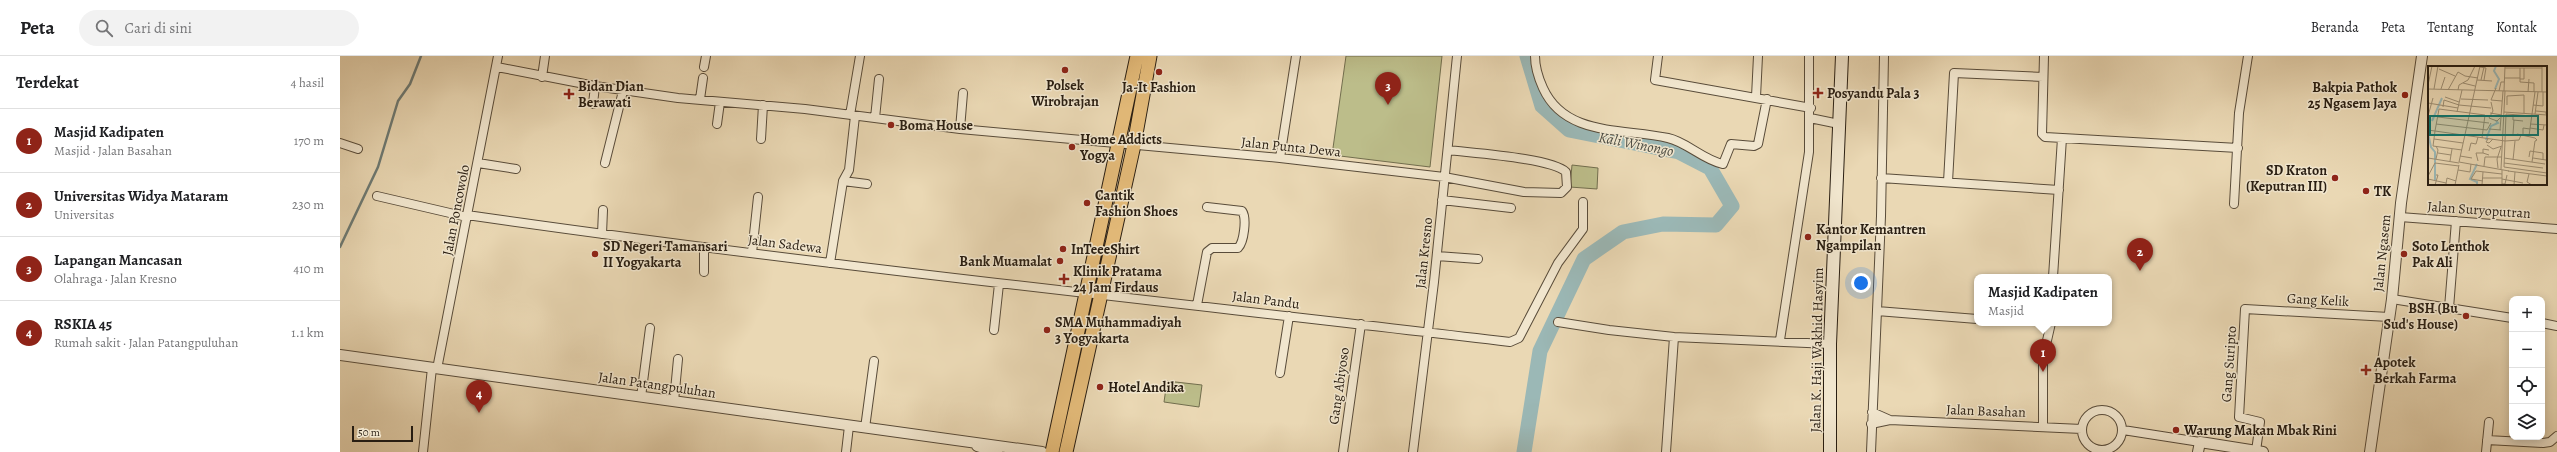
<!DOCTYPE html>
<html lang="id">
<meta charset="utf-8">
<style>
:root{--surface:#fff;--page:#f2f2f2;--text:#202124;--muted:#757577;--line:#e0e0e0;--accent:#8f2418}
body{margin:0;font-family:Alegreya,serif;background:var(--page);color:var(--text)}
.controls{position:absolute;right:12px;bottom:12px;display:grid;overflow:hidden;border-radius:8px;box-shadow:0 2px 10px #0003}
.controls button{width:36px;height:36px;display:grid;place-items:center;padding:0;border:0;border-bottom:1px solid var(--line);background:var(--surface);color:var(--text);font:20px sans-serif}
.scale{position:absolute;left:12px;bottom:10px;width:61px;box-sizing:border-box;padding-left:4px;border:2px solid #291e12;border-top:0;font-size:11px;line-height:14px;white-space:nowrap;color:#291e12;-webkit-text-stroke:3px #f1e6ce;paint-order:stroke}
.you{position:absolute;left:1521px;top:227px;width:14px;height:14px;margin:-10px;border:3px solid #fff;border-radius:50%;background:#1a73e8;box-shadow:0 0 0 6px #1a73e833}
.badge{display:grid;place-items:center;width:26px;height:26px;border-radius:50%;background:var(--accent);color:#fff;font-size:13px;font-weight:700}
.pin{position:absolute;translate:-50% -33px;filter:drop-shadow(0 1px 2px #0008)}
.pin::after{content:'';position:absolute;top:21px;width:14px;height:12px;background:inherit;clip-path:polygon(0 0,100% 0,50% 100%)}
.popup{position:absolute;left:1634px;top:218px;width:138px;height:52px;box-sizing:border-box;display:grid;place-content:center;border-radius:8px;background:var(--surface);filter:drop-shadow(0 1px 3px #0005);font-size:13px;white-space:nowrap;color:var(--muted)}
.popup b{font-size:15px;color:var(--text)}
.popup::after{content:'';position:absolute;left:50%;top:100%;margin-left:-8px;border:8px solid transparent;border-top-color:var(--surface)}
.list{margin:0;padding:0;list-style:none}
h2{display:flex;justify-content:space-between;align-items:center;height:52px;margin:0;padding:0 16px;font-size:17px}
h2 small{font-size:13px;font-weight:400;color:var(--muted)}
.list li{display:grid;grid-template-columns:26px 1fr auto;gap:12px;align-items:center;box-sizing:border-box;height:64px;padding:0 16px;border-top:1px solid var(--line)}
.list b{display:block;font-size:15px;white-space:nowrap}
.list p{margin:0;font-size:13px;white-space:nowrap;color:var(--muted)}
.list em{font-size:13px;font-style:normal;color:var(--muted)}
.icon{flex:none;width:22px;height:22px;fill:none;stroke:currentColor;stroke-width:2;stroke-linecap:round;stroke-linejoin:round}
.map{position:relative;flex:none;width:2217px;height:396px;overflow:hidden}
header{display:flex;align-items:center;gap:24px;box-sizing:border-box;height:56px;padding:0 20px;background:var(--surface);border-bottom:1px solid var(--line)}
header strong{font-size:19px}
nav{display:flex;gap:22px;margin-inline-start:auto;font-size:14px}
.search{width:280px;height:36px;background:var(--page);display:flex;align-items:center;gap:10px;box-sizing:border-box;padding:0 14px;border-radius:22px;color:var(--muted);font-size:15px}
main{display:flex}
aside{flex:1;background:var(--surface)}
.map>svg:first-child{display:block}
.green{fill:#bcbd8a;stroke:#726e4e}
.lines{fill:none;stroke-linecap:round;stroke-linejoin:round}
.stream{stroke:#6d7a74;stroke-width:2.5}
.river{stroke:#9bb8b6;stroke-width:15}
.minor-casing{stroke:#594c3a;stroke-width:10}
.tertiary-casing{stroke:#594c3a;stroke-width:12}
.secondary-casing{stroke:#291e12;stroke-width:14}
.primary-casing{stroke:#291e12;stroke-width:15}
.minor{stroke:#f1e6ce;stroke-width:8}
.tertiary{stroke:#f1e6ce;stroke-width:10}
.secondary{stroke:#f1e6ce;stroke-width:12}
.primary{stroke:#e5bc7a;stroke-width:13}
.poi-dot{fill:#8f2418;stroke:#f1e6ce;stroke-width:1.5}
.labels{text-anchor:middle;dominant-baseline:central;stroke-width:3;stroke-linejoin:round;paint-order:stroke}
.poi-label{font-size:14px;font-weight:bold;fill:#291e12;stroke:#f1e6ce;text-anchor:start}
.street-label{font-size:14px;fill:#291e12;stroke:#f1e6ce}
.water-label{font-size:15px;font-style:italic;fill:#4b4c43;stroke:#f1e6ce}
.inset-river{fill:none;stroke:#9bb8b6;stroke-width:2}
.inset-road{fill:none;stroke:#9d8e73;stroke-width:1}
.view{fill:#0f766e;fill-opacity:0.15;stroke:#0f766e;stroke-width:2}
.inset-edge{fill:none;stroke:#291e12;stroke-width:2}
</style>
<header>
<strong>Peta</strong>
<div class="search"><svg class="icon" aria-label="search" viewBox="0 0 24 24"><circle cx="10" cy="10" r="6"/><path d="M15 15l6 6"/></svg>Cari di sini</div>
<nav><a>Beranda</a><a>Peta</a><a>Tentang</a><a>Kontak</a></nav>
</header>
<main>
<aside>
<h2>Terdekat<small>4 hasil</small></h2>
<ul class="list">
<li><span class="badge">1</span><div><b>Masjid Kadipaten</b><p>Masjid · Jalan Basahan</p></div><em>170 m</em></li>
<li><span class="badge">2</span><div><b>Universitas Widya Mataram</b><p>Universitas</p></div><em>230 m</em></li>
<li><span class="badge">3</span><div><b>Lapangan Mancasan</b><p>Olahraga · Jalan Kresno</p></div><em>410 m</em></li>
<li><span class="badge">4</span><div><b>RSKIA 45</b><p>Rumah sakit · Jalan Patangpuluhan</p></div><em>1.1 km</em></li>
</ul>
</aside>
<div class="map">
<svg width="2217" height="396" viewBox="0 0 2217 396">
<rect width="100%" height="100%" fill="#ead8b4"/>
<filter id="stains"><feTurbulence type="fractalNoise" baseFrequency=".005" numOctaves="4"/><feColorMatrix values="0 0 0 0 .2 0 0 0 0 .09 0 0 0 0 .02 0 0 0 .5 -.17"/></filter>
<radialGradient id="worn" r=".72"><stop offset=".6" stop-color="#630" stop-opacity="0"/><stop offset="1" stop-color="#630" stop-opacity=".3"/></radialGradient>
<path class="green" d="M 1006,0 L 1102,0 L 1090,111 L 992,99 Z
M 1232,109 L 1258,112 L 1257,133 L 1230,131 Z
M 827,325 L 862,329 L 859,351 L 824,346 Z"/>
<g class="lines">
<path class="stream" d="M 0,191 L 38,111 L 58,45 L 70,28 L 81,0"/>
<path class="river" d="M 1184,396 L 1200,295 L 1244,203 L 1283,176 L 1323,168 L 1376,169 L 1392,150 L 1370,112 L 1339,96 L 1229,74 L 1202,50 L 1187,0"/>
<defs>
<path id="minor" d="M 1195,0 C 1195,12 1198,21 1203,32 C 1225,81 1284,72 1328,82 C 1347,86 1363,104 1383,108 L 1391,88 L 1414,90 L 1418,88 L 1427,43
M 1318,0 L 1315,24 L 1471,52
M 1704,0 L 1702,78 L 1705,81 L 1898,92
M 157,11 L 255,30 L 338,42 L 465,53 L 620,73 L 940,102 L 1104,121 L 1184,136 L 1221,137 L 1227,131 L 1226,116 C 1212,102 1131,97 1108,94
M 364,11 L 366,0
M 202,21 L 205,0
M 1416,41 L 1418,0
M 360,43 L 363,22
M 253,48 L 255,30
M 510,59 L 520,0
M 535,62 L 539,23
M 1470,62 L 1499,68
M 377,68 L 380,46
M 620,73 L 623,37
M 421,83 L 423,49
M 0,87 L 18,93
M 940,102 L 956,0
M 138,107 L 176,113
M 265,107 L 283,35
M 1541,122 L 1719,134
M 503,125 L 527,128
M 1608,126 L 1614,17 L 1703,21
M 37,140 L 127,161
M 1102,144 L 1171,152
M 1894,148 L 1899,57 L 1908,0
M 127,159 C 474,209 822,245 1170,286 L 1179,282 L 1218,207 L 1243,173 L 1243,146
M 2060,161 L 2217,173
M 262,178 L 263,154
M 412,197 L 418,141
M 1097,200 L 1138,203
M 490,207 L 503,125 L 509,114 L 515,60
M 364,216 L 364,191
M 1713,221 L 1722,82
M 2052,243 L 2172,262
M 857,249 L 867,196 L 872,192 L 898,192 C 904,186 907,162 902,155 L 867,151
M 2109,252 L 2116,165
M 1537,255 L 1637,263
M 1218,266 L 1269,274 L 1334,281 L 1490,288
M 2202,267 L 2217,270
M 654,274 L 659,228
M 1440,284 L 1469,96 L 1469,0
M 97,313 L 158,0
M 940,317 L 949,260
M 301,341 L 310,272
M 334,345 L 338,303
M1742 374a20 20 0 1 1 40 0a20 20 0 1 1-40 0Z
M 1532,356 L 1550,364
M 1531,368 L 1550,364 L 1742,373
M 1703,370 L 1703,302 L 1711,267
M 525,372 L 534,305
M 1783,374 L 1860,386
M 2147,384 L 2203,387 L 2210,386 L 2217,380
M 1916,395 L 1920,366 L 1899,361 L 1905,253 L 2049,261
M 83,396 L 92,312
M 506,396 L 509,370
M 1003,396 L 1021,268
M 1073,396 L 1094,226 L 1117,0
M 1326,396 L 1334,281
M 1531,396 L 1541,160 L 1544,0
M 2146,396 L 2149,366"/>
<path id="tertiary" d="M 0,299 L 702,396
M 637,390 L 657,396
M 1858,396 L 1860,386 L 1923,396
M 2030,396 L 2052,243 L 2061,147 L 2082,0"/>
<path id="secondary" d="M 1490,396 L 1490,288 L 1502,0"/>
<path id="primary" d="M 712,396 L 797,0
M 726,396 L 794,89 L 810,0"/>
</defs>
<use href="#minor" class="minor-casing"/>
<use href="#tertiary" class="tertiary-casing"/>
<use href="#secondary" class="secondary-casing"/>
<use href="#primary" class="primary-casing"/>
<use href="#minor" class="minor"/>
<use href="#tertiary" class="tertiary"/>
<use href="#secondary" class="secondary"/>
<use href="#primary" class="primary"/>
</g>
<g class="poi-dot">
<circle cx="725" cy="14" r="4"/>
<circle cx="819" cy="16" r="4"/>
<path d="M1476 31h4v4h4v4h-4v4h-4v-4h-4v-4h4z"/>
<path d="M227 32h4v4h4v4h-4v4h-4v-4h-4v-4h4z"/>
<circle cx="2065" cy="39" r="4"/>
<circle cx="551" cy="69" r="4"/>
<circle cx="732" cy="91" r="4"/>
<circle cx="1995" cy="122" r="4"/>
<circle cx="2026" cy="135" r="4"/>
<circle cx="747" cy="147" r="4"/>
<circle cx="1468" cy="181" r="4"/>
<circle cx="723" cy="193" r="4"/>
<circle cx="255" cy="198" r="4"/>
<circle cx="2064" cy="198" r="4"/>
<circle cx="720" cy="205" r="4"/>
<path d="M722 217h4v4h4v4h-4v4h-4v-4h-4v-4h4z"/>
<circle cx="2126" cy="260" r="4"/>
<circle cx="707" cy="274" r="4"/>
<path d="M2024 308h4v4h4v4h-4v4h-4v-4h-4v-4h4z"/>
<circle cx="760" cy="331" r="4"/>
<circle cx="1836" cy="374" r="4"/>
</g>
<g class="labels">
<g class="poi-label">
<text x="725" y="29" text-anchor="middle">Polsek<tspan x="725" dy="16">Wirobrajan</tspan></text>
<text x="238" y="30">Bidan Dian<tspan x="238" dy="16">Berawati</tspan></text>
<text x="819" y="31" text-anchor="middle">Ja-It Fashion</text>
<text x="2057" y="31" text-anchor="end">Bakpia Pathok<tspan x="2057" dy="16">25 Ngasem Jaya</tspan></text>
<text x="1487" y="37">Posyandu Pala 3</text>
<text x="559" y="69">Boma House</text>
<text x="740" y="83">Home Addicts<tspan x="740" dy="16">Yogya</tspan></text>
<text x="1987" y="114" text-anchor="end">SD Kraton<tspan x="1987" dy="16">(Keputran III)</tspan></text>
<text x="2034" y="135">TK</text>
<text x="755" y="139">Cantik<tspan x="755" dy="16">Fashion Shoes</tspan></text>
<text x="1476" y="173">Kantor Kemantren<tspan x="1476" dy="16">Ngampilan</tspan></text>
<text x="263" y="190">SD Negeri Tamansari<tspan x="263" dy="16">II Yogyakarta</tspan></text>
<text x="2072" y="190">Soto Lenthok<tspan x="2072" dy="16">Pak Ali</tspan></text>
<text x="731" y="193">InTeeeShirt</text>
<text x="712" y="205" text-anchor="end">Bank Muamalat</text>
<text x="733" y="215">Klinik Pratama<tspan x="733" dy="16">24 Jam Firdaus</tspan></text>
<text x="2118" y="252" text-anchor="end">BSH (Bu<tspan x="2118" dy="16">Sud's House)</tspan></text>
<text x="715" y="266">SMA Muhammadiyah<tspan x="715" dy="16">3 Yogyakarta</tspan></text>
<text x="2034" y="306">Apotek<tspan x="2034" dy="16">Berkah Farma</tspan></text>
<text x="768" y="331">Hotel Andika</text>
<text x="1844" y="374">Warung Makan Mbak Rini</text>
</g>
<g class="street-label">
<text transform="translate(951 91) rotate(6)">Jalan Punta Dewa</text>
<text transform="translate(116 154) rotate(-79)">Jalan Poncowolo</text>
<text transform="translate(2139 154) rotate(4)">Jalan Suryoputran</text>
<text transform="translate(445 188) rotate(7)">Jalan Sadewa</text>
<text transform="translate(1084 197) rotate(-84)">Jalan Kresno</text>
<text transform="translate(2042 197) rotate(-84)">Jalan Ngasem</text>
<text transform="translate(926 244) rotate(7)">Jalan Pandu</text>
<text transform="translate(1978 244) rotate(3)">Gang Kelik</text>
<text transform="translate(1477 294) rotate(-89)">Jalan K. Haji Wakhid Hasyim</text>
<text transform="translate(1889 308) rotate(-86)">Gang Suripto</text>
<text transform="translate(317 329) rotate(8)">Jalan Patangpuluhan</text>
<text transform="translate(999 330) rotate(-82)">Gang Abiyoso</text>
<text transform="translate(1646 355) rotate(2)">Jalan Basahan</text>
</g>
<g class="water-label">
<text transform="translate(1296 88) rotate(11)">Kali Winongo</text>
</g>
</g>
<g transform="translate(2088 10)">
<rect width="119" height="119" fill="#ead8b4"/>
<path class="inset-river" d="M 67,23 L 71,13 L 66,5 L 68,0M 4,55 L 14,32M 0,67 L 3,81 L 7,86 L 7,114M 58,74 L 63,60 L 70,57 L 68,55M 49,98 L 42,113 L 49,116 L 49,119"/>
<path class="inset-road" d="M 52,0 L 31,96 L 81,105M 52,1 L 58,2 L 56,14M 77,2 L 114,2M 92,2 L 92,16 L 106,17 L 106,26M 11,3 L 27,10M 77,12 L 92,12M 92,13 L 96,13 L 96,2M 49,14 L 64,15M 53,14 L 56,1M 35,17 L 47,20M 0,19 L 4,0M 68,22 L 63,34 L 74,35M 0,23 L 119,26M 6,23 L 10,0M 13,23 L 17,11M 20,24 L 30,6 L 37,10 L 50,12M 30,24 L 31,19 L 40,14 L 47,0M 71,25 L 73,16 L 76,16M 76,25 L 77,0M 100,26 L 101,13M 114,26 L 114,0M 96,29 L 96,47M 17,31 L 31,36M 33,33 L 60,34M 63,36 L 65,45 L 61,52 L 69,55 L 72,52M 0,37 L 30,42M 79,39 L 79,30 L 96,29M 105,39 L 115,40 L 115,26M 15,41 L 16,34 L 31,39 L 63,42M 11,43 L 57,49M 108,45 L 118,46 L 118,48M 29,46 L 34,24M 76,46 L 119,49M 62,47 L 74,49M 85,48 L 85,54 L 95,55M 107,48 L 110,26M 0,50 L 5,32M 104,50 L 78,48 L 76,101 L 119,107M 10,51 L 61,57M 8,58 L 59,64 L 63,57M 102,58 L 119,59M 102,62 L 115,64 L 116,59M 61,63 L 73,64M 0,64 L 77,75 L 91,74 L 93,69M 72,64 L 75,25M 7,65 L 5,80 L 34,84M 7,65 L 11,43M 85,68 L 86,54M 89,68 L 107,72M 95,69 L 95,62 L 102,63M 101,70 L 107,26M 54,72 L 57,49M 6,73 L 35,77M 60,73 L 58,76 L 61,77 L 65,73M 59,79 L 65,83 L 74,80M 41,85 L 43,77 L 48,78 L 50,71M 10,87 L 23,89M 61,89 L 55,87 L 55,83 L 61,84M 32,90 L 44,92M 101,91 L 102,85 L 115,87 L 115,94M 0,92 L 31,97M 76,92 L 117,98M 105,92 L 118,94M 8,93 L 10,84 L 8,80M 85,94 L 87,75M 22,95 L 24,83M 50,95 L 48,87 L 55,87M 104,96 L 107,75 L 109,74 L 107,72M 76,97 L 115,102M 56,100 L 57,91 L 74,91M 70,102 L 69,93 L 73,81M 73,103 L 77,25M 30,104 L 42,106 L 43,98M 80,105 L 119,110M 101,108 L 99,116 L 104,119M 0,110 L 7,97 L 31,100M 55,112 L 74,112M 0,113 L 18,117M 43,113 L 48,105 L 74,108M 43,113 L 55,115M 74,113 L 95,117M 18,118 L 19,112 L 28,115M 74,118 L 77,118 L 79,109M 7,119 L 10,109 L 8,109M 27,119 L 31,99M 54,119 L 55,106M 74,119 L 74,104M 86,119 L 87,106"/>
<path class="view" d="M 2,50 L 110,50 L 110,69 L 2,69 Z"/>
<rect width="119" height="119" class="inset-edge"/>
</g>
<rect width="100%" height="100%" filter="url(#stains)"/>
<rect width="100%" height="100%" fill="url(#worn)"/>
</svg>
<div class="controls">
<button>+</button>
<button>−</button>
<button><svg class="icon" aria-label="locate" viewBox="0 0 24 24"><circle cx="12" cy="12" r="6"/><path d="M12 2v4M12 18v4M2 12h4M18 12h4"/></svg></button>
<button><svg class="icon" aria-label="layers" viewBox="0 0 24 24"><path d="M12 4l9 5-9 5-9-5zM3 14l9 5 9-5"/></svg></button>
</div>
<div class="scale">50 m</div>
<div class="you"></div>
<div class="pin badge" style="left:1703px;top:316px">1</div>
<div class="popup"><b>Masjid Kadipaten</b>Masjid</div>
<div class="pin badge" style="left:1800px;top:215px">2</div>
<div class="pin badge" style="left:1048px;top:49px">3</div>
<div class="pin badge" style="left:139px;top:357px">4</div>
</div>
</main>
